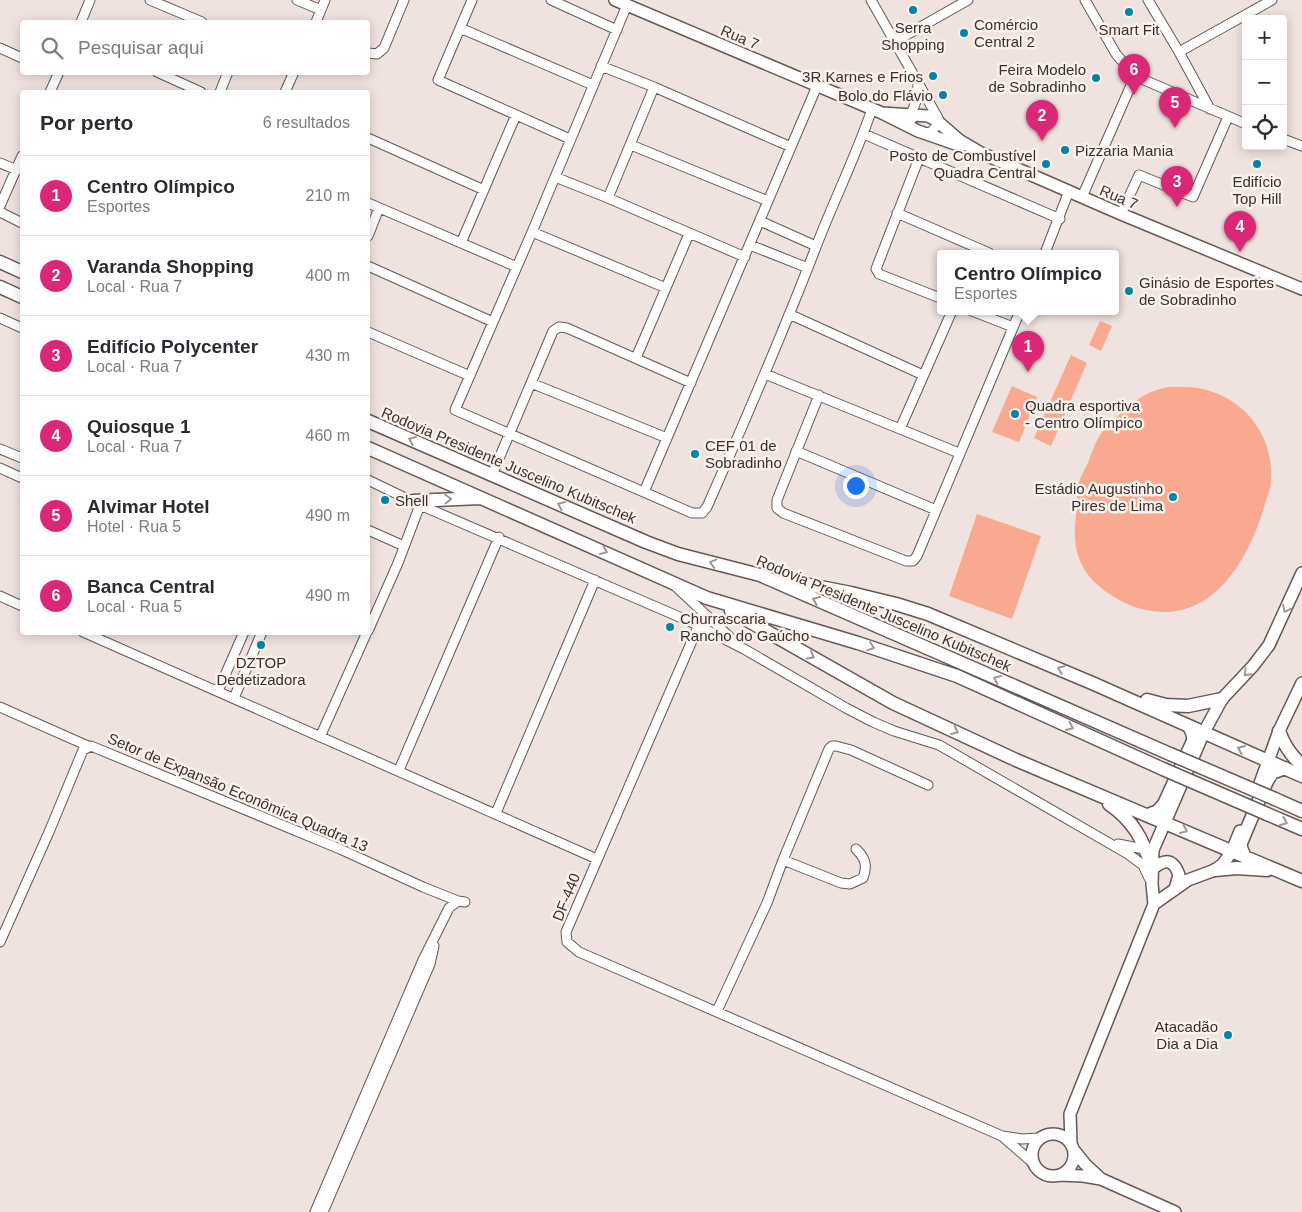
<!DOCTYPE html>
<html lang="pt">
<meta charset="utf-8">
<style>
:root{--surface:#fff;--page:#f2f2f3;--text:#2b2b33;--muted:#7c7c81;--line:#e1e1e2;--accent:#db2777}
body{margin:0;font-family:Helvetica,sans-serif;background:var(--page);color:var(--text)}
.controls{position:absolute;right:15px;top:15px;display:grid;overflow:hidden;border-radius:5px;box-shadow:0 2px 12px #0003}
.controls button{width:45px;height:45px;display:grid;place-items:center;padding:0;border:0;border-bottom:1px solid var(--line);background:var(--surface);color:var(--text);font:25px sans-serif}
.you{position:absolute;left:855px;top:485px;width:18px;height:18px;margin:-12px;border:4px solid #fff;border-radius:50%;background:#1a73e8;box-shadow:0 0 0 8px #1a73e833}
.badge{display:grid;place-items:center;width:32px;height:32px;border-radius:50%;background:var(--accent);color:#fff;font-size:16px;font-weight:700}
.pin{position:absolute;translate:-50% -41px;filter:drop-shadow(0 1px 2px #0008)}
.pin::after{content:'';position:absolute;top:26px;width:18px;height:15px;background:inherit;clip-path:polygon(0 0,100% 0,50% 100%)}
.popup{position:absolute;left:937px;top:250px;width:182px;height:65px;box-sizing:border-box;display:grid;place-content:center;border-radius:5px;background:var(--surface);filter:drop-shadow(0 1px 4px #0005);font-size:16px;white-space:nowrap;color:var(--muted)}
.popup b{font-size:19px;color:var(--text)}
.popup::after{content:'';position:absolute;left:50%;top:100%;margin-left:-10px;border:10px solid transparent;border-top-color:var(--surface)}
.list{margin:0;padding:0;list-style:none}
h2{display:flex;justify-content:space-between;align-items:center;height:65px;margin:0;padding:0 20px;font-size:21px}
h2 small{font-size:16px;font-weight:400;color:var(--muted)}
.list li{display:grid;grid-template-columns:32px 1fr auto;gap:15px;align-items:center;box-sizing:border-box;height:80px;padding:0 20px;border-top:1px solid var(--line)}
.list b{display:block;font-size:19px;white-space:nowrap}
.list p{margin:0;font-size:16px;white-space:nowrap;color:var(--muted)}
.list em{font-size:16px;font-style:normal;color:var(--muted)}
.icon{flex:none;width:28px;height:28px;fill:none;stroke:currentColor;stroke-width:2;stroke-linecap:round;stroke-linejoin:round}
.map{position:relative;flex:none;width:1302px;height:1212px;overflow:hidden}
.search{position:absolute;background:var(--surface);box-shadow:0 2px 12px #0003;left:20px;top:20px;width:350px;height:55px;display:flex;align-items:center;gap:12px;box-sizing:border-box;padding:0 18px;border-radius:5px;color:var(--muted);font-size:19px}
.panel{position:absolute;background:var(--surface);box-shadow:0 2px 12px #0003;left:20px;top:90px;width:350px;height:545px;border-radius:5px}
.map>svg:first-child{display:block}
.green{fill:#f9a990}
.lines{fill:none;stroke-linecap:round;stroke-linejoin:round}
.minor-casing{stroke:#655955;stroke-width:11}
.major-casing{stroke:#655955;stroke-width:14}
.highway-casing{stroke:#655955;stroke-width:15}
.minor{stroke:#fff;stroke-width:9}
.major{stroke:#fff;stroke-width:11}
.highway{stroke:#fff;stroke-width:12}
.highway-bridge-casing{stroke:#655955;stroke-width:15;stroke-linecap:butt}
.highway-bridge{stroke:#fff;stroke-width:12}
.oneway{stroke:#9b9898}
.poi-dot{fill:#0085a8;stroke:#fef0eb;stroke-width:2}
.labels{text-anchor:middle;dominant-baseline:central;stroke-width:5;stroke-linejoin:round;paint-order:stroke}
.poi-label{font-size:15px;fill:#373230;stroke:#fef0eb;text-anchor:start}
.street-label{font-size:15px;fill:#373230;stroke:#fef0eb}
</style>
<div class="map">
<svg width="1302" height="1212" viewBox="0 0 1302 1212">
<rect width="100%" height="100%" fill="#f0e2de"/>
<path class="green" d="M 1100,321 L 1112,326 L 1101,351 L 1089,345 Z
M 1071,355 L 1087,363 L 1051,446 L 1034,438 Z
M 1012,386 L 1037,397 L 1019,442 L 992,432 Z
M 1169,387 C 1182,387 1194,386 1207,390 C 1248,402 1274,438 1271,481 C 1271,489 1266,499 1264,507 C 1251,551 1222,609 1168,612 C 1149,613 1127,606 1111,595 C 1102,589 1092,581 1086,572 C 1072,551 1074,530 1077,506 C 1077,500 1077,494 1078,487 C 1079,479 1084,471 1088,463 C 1091,454 1095,443 1100,435 C 1103,430 1109,426 1113,421 C 1130,404 1144,391 1169,387 Z
M 977,514 L 1041,536 L 1012,619 L 949,596 Z"/>
<g class="lines">
<defs>
<path id="minor" d="M 150,0 L 202,22
M 297,0 L 321,10
M 472,0 L 438,80 L 570,139
M 551,0 L 617,30
M 871,0 L 938,118 L 939,123 L 932,131 L 925,134
M 1085,0 L 1116,54 L 1135,76 L 1246,124
M 1148,0 L 1179,52 L 1210,109
M 627,5 L 532,232 L 455,410 L 692,513 L 702,513 L 707,507 C 745,421 782,335 816,247 C 834,200 856,156 872,109
M 81,22 L 90,0
M 316,22 L 325,0
M 460,28 L 593,85
M 894,42 L 968,0
M 0,48 L 22,58
M 1179,52 L 1272,0
M 368,53 L 377,54 L 384,48 L 404,0
M 601,66 L 654,87 L 791,147
M 157,72 L 201,92
M 50,92 L 59,72
M 220,92 L 228,72
M 285,92 L 294,72
M 912,119 L 911,114 L 917,99 L 918,84
M 864,134 L 1060,219
M 368,138 L 484,190
M 1283,139 L 1302,146
M 631,145 L 768,201
M 919,158 L 876,269 L 879,274 L 940,298
M 0,163 L 17,170
M 555,177 L 608,198 L 745,257
M 1082,197 L 1135,76
M 608,198 L 654,87
M 368,203 L 517,267
M 0,206 L 22,156
M 0,212 L 22,223
M 897,213 L 989,253
M 1121,214 L 1139,175 L 1193,197 L 1228,117
M 760,221 L 816,246
M 532,232 L 666,288
M 368,236 L 379,208
M 461,243 L 516,115
M 750,245 L 808,268
M 1045,253 L 1069,191
M 368,266 L 493,322
M 972,311 L 1013,327
M 789,314 L 923,375
M 0,318 L 22,328
M 368,332 L 470,376
M 636,358 L 689,234
M 765,374 L 959,453
M 531,383 L 667,438
M 819,395 L 777,500 L 777,508 L 783,513 L 906,561 L 913,561 L 917,556 L 1020,311
M 900,429 L 952,311
M 0,449 L 22,458
M 796,451 L 936,510
M 0,468 L 22,478
M 492,475 L 553,331 L 559,327 L 567,328 L 691,383
M 368,480 L 420,505 L 691,622 L 744,649 L 846,708 L 873,722 L 894,731 L 939,745 L 1128,854 L 1143,865 L 1149,878
M 644,492 L 817,86
M 368,530 L 404,546
M 674,585 L 734,641
M 0,596 L 22,606
M 704,613 L 566,932 L 567,942 L 579,952 L 1002,1136 L 1022,1139 L 1039,1138
M 368,631 L 398,563 L 420,505
M 83,632 L 597,859
M 218,691 L 244,632
M 234,698 L 262,632
M 0,707 L 88,746
M 320,737 L 367,632
M 399,770 L 499,537
M 496,813 L 595,580
M 1118,844 L 1149,850
M 783,860 L 841,883 L 850,884 L 863,878 C 868,865 865,858 856,849
M 0,942 L 49,832 L 83,750 L 91,746 L 340,849 L 423,887 L 458,901 L 465,902
M 717,1011 L 767,903 L 783,860 L 829,749 L 832,746 L 836,746 L 851,750 L 928,785
M 1002,1136 L 1033,1163
M 315,1212 L 423,960 L 449,908 L 458,901
M 323,1212 L 430,964 L 434,946"/>
<path id="major" d="M 615,0 L 882,113 L 918,131 L 961,146
M 882,113 L 928,116 L 936,120 L 959,140 L 981,153 L 1121,214 L 1302,289
M 1259,786 L 1279,731 L 1302,683
M 1152,869 C 1165,859 1173,858 1179,875 L 1175,889
M 1154,904 L 1188,880 L 1215,870 L 1223,864 L 1232,851 L 1240,831
M1032 1155a21 21 0 1 1 42 0a21 21 0 1 1-42 0Z
M 1071,1144 L 1070,1114 L 1154,904 L 1152,884 L 1153,850 L 1204,732 L 1222,699 L 1253,666 L 1269,645 L 1302,573
M 1073,1149 L 1085,1164 L 1100,1178
M 1060,1175 L 1083,1176 L 1101,1179 L 1175,1212"/>
<path id="highway" d="M 0,262 L 22,272
M 0,287 L 22,297
M 368,421 L 646,542 L 678,554 L 760,575 L 1170,754
M 368,448 L 707,598 L 858,643 L 957,676 L 1163,769
M 413,501 L 480,498
M 784,580 L 851,593 L 896,604 L 928,614 L 1092,683 L 1302,776
M 731,611 L 893,703 L 1016,760 L 1302,881
M 1147,700 L 1166,705 L 1188,706 L 1222,699
M 1279,731 C 1284,745 1291,756 1302,765
M 1275,799 L 1302,811
M 1109,804 C 1134,821 1144,841 1152,869
M 1267,814 L 1302,829
M 1148,815 L 1158,811 L 1164,804 L 1193,741 L 1193,735 L 1189,726
M 1245,857 L 1241,848 L 1241,843 L 1267,781 L 1272,773 L 1285,768
M 1215,870 L 1237,868 L 1267,870"/>
</defs>
<use href="#minor" class="minor-casing"/>
<use href="#major" class="major-casing"/>
<use href="#highway" class="highway-casing"/>
<use href="#minor" class="minor"/>
<use href="#major" class="major"/>
<use href="#highway" class="highway"/>
<defs>
<path id="highway-bridge" d="M 1170,754 L 1275,799
M 1163,769 L 1267,814"/>
</defs>
<use href="#highway-bridge" class="highway-bridge-casing"/>
<use href="#highway-bridge" class="highway-bridge"/>
</g>
<defs><path id="oneway-chevron" d="M-2-3.5L2.5 0L-2 3.5" fill="none" stroke-width="1.6" stroke-linecap="round" stroke-linejoin="round" transform="scale(1.25)"/></defs>
<g class="oneway">
<use href="#oneway-chevron" transform="translate(412 440) rotate(-157)"/>
<use href="#oneway-chevron" transform="translate(448 499) rotate(-2)"/>
<use href="#oneway-chevron" transform="translate(561 505) rotate(-156)"/>
<use href="#oneway-chevron" transform="translate(604 551) rotate(24)"/>
<use href="#oneway-chevron" transform="translate(713 563) rotate(-165)"/>
<use href="#oneway-chevron" transform="translate(816 600) rotate(-156)"/>
<use href="#oneway-chevron" transform="translate(1286 609) rotate(115)"/>
<use href="#oneway-chevron" transform="translate(871 647) rotate(19)"/>
<use href="#oneway-chevron" transform="translate(811 656) rotate(30)"/>
<use href="#oneway-chevron" transform="translate(1061 669) rotate(-157)"/>
<use href="#oneway-chevron" transform="translate(1247 673) rotate(134)"/>
<use href="#oneway-chevron" transform="translate(997 679) rotate(-156)"/>
<use href="#oneway-chevron" transform="translate(1070 727) rotate(24)"/>
<use href="#oneway-chevron" transform="translate(955 731) rotate(25)"/>
<use href="#oneway-chevron" transform="translate(1241 749) rotate(-156)"/>
<use href="#oneway-chevron" transform="translate(1284 822) rotate(23)"/>
<use href="#oneway-chevron" transform="translate(1184 830) rotate(24)"/>
</g>
<g class="poi-dot">
<circle cx="913" cy="10" r="5"/>
<circle cx="1129" cy="12" r="5"/>
<circle cx="964" cy="33" r="5"/>
<circle cx="933" cy="76" r="5"/>
<circle cx="1096" cy="78" r="5"/>
<circle cx="943" cy="95" r="5"/>
<circle cx="1065" cy="150" r="5"/>
<circle cx="1046" cy="164" r="5"/>
<circle cx="1257" cy="164" r="5"/>
<circle cx="1129" cy="291" r="5"/>
<circle cx="1015" cy="414" r="5"/>
<circle cx="695" cy="454" r="5"/>
<circle cx="1173" cy="497" r="5"/>
<circle cx="385" cy="500" r="5"/>
<circle cx="670" cy="627" r="5"/>
<circle cx="261" cy="645" r="5"/>
<circle cx="1228" cy="1035" r="5"/>
</g>
<g class="labels">
<g class="poi-label">
<text x="974" y="24">Comércio<tspan x="974" dy="17">Central 2</tspan></text>
<text x="913" y="27" text-anchor="middle">Serra<tspan x="913" dy="17">Shopping</tspan></text>
<text x="1129" y="29" text-anchor="middle">Smart Fit</text>
<text x="1086" y="69" text-anchor="end">Feira Modelo<tspan x="1086" dy="17">de Sobradinho</tspan></text>
<text x="923" y="76" text-anchor="end">3R Karnes e Frios</text>
<text x="933" y="95" text-anchor="end">Bolo do Flávio</text>
<text x="1075" y="150">Pizzaria Mania</text>
<text x="1036" y="155" text-anchor="end">Posto de Combustível<tspan x="1036" dy="17">Quadra Central</tspan></text>
<text x="1257" y="181" text-anchor="middle">Edifício<tspan x="1257" dy="17">Top Hill</tspan></text>
<text x="1139" y="282">Ginásio de Esportes<tspan x="1139" dy="17">de Sobradinho</tspan></text>
<text x="1025" y="405">Quadra esportiva<tspan x="1025" dy="17">- Centro Olímpico</tspan></text>
<text x="705" y="445">CEF 01 de<tspan x="705" dy="17">Sobradinho</tspan></text>
<text x="1163" y="488" text-anchor="end">Estádio Augustinho<tspan x="1163" dy="17">Pires de Lima</tspan></text>
<text x="395" y="500">Shell</text>
<text x="680" y="618">Churrascaria<tspan x="680" dy="17">Rancho do Gaúcho</tspan></text>
<text x="261" y="662" text-anchor="middle">DZTOP<tspan x="261" dy="17">Dedetizadora</tspan></text>
<text x="1218" y="1026" text-anchor="end">Atacadão<tspan x="1218" dy="17">Dia a Dia</tspan></text>
</g>
<g class="street-label">
<text transform="translate(740 37) rotate(23)">Rua 7</text>
<text transform="translate(1119 197) rotate(23)">Rua 7</text>
<text transform="translate(509 465) rotate(23)">Rodovia Presidente Juscelino Kubitschek</text>
<text transform="translate(884 613) rotate(23)">Rodovia Presidente Juscelino Kubitschek</text>
<text transform="translate(238 792) rotate(23)">Setor de Expansão Econômica Quadra 13</text>
<text transform="translate(566 897) rotate(-68)">DF-440</text>
</g>
</g>
</svg>
<div class="controls">
<button>+</button>
<button>−</button>
<button><svg class="icon" aria-label="locate" viewBox="0 0 24 24"><circle cx="12" cy="12" r="6"/><path d="M12 2v4M12 18v4M2 12h4M18 12h4"/></svg></button>
</div>
<div class="you"></div>
<div class="pin badge" style="left:1028px;top:372px">1</div>
<div class="popup"><b>Centro Olímpico</b>Esportes</div>
<div class="pin badge" style="left:1042px;top:141px">2</div>
<div class="pin badge" style="left:1177px;top:207px">3</div>
<div class="pin badge" style="left:1240px;top:252px">4</div>
<div class="pin badge" style="left:1175px;top:128px">5</div>
<div class="pin badge" style="left:1134px;top:95px">6</div>
<div class="search"><svg class="icon" aria-label="search" viewBox="0 0 24 24"><circle cx="10" cy="10" r="6"/><path d="M15 15l6 6"/></svg>Pesquisar aqui</div>
<section class="panel">
<h2>Por perto<small>6 resultados</small></h2>
<ul class="list">
<li><span class="badge">1</span><div><b>Centro Olímpico</b><p>Esportes</p></div><em>210 m</em></li>
<li><span class="badge">2</span><div><b>Varanda Shopping</b><p>Local · Rua 7</p></div><em>400 m</em></li>
<li><span class="badge">3</span><div><b>Edifício Polycenter</b><p>Local · Rua 7</p></div><em>430 m</em></li>
<li><span class="badge">4</span><div><b>Quiosque 1</b><p>Local · Rua 7</p></div><em>460 m</em></li>
<li><span class="badge">5</span><div><b>Alvimar Hotel</b><p>Hotel · Rua 5</p></div><em>490 m</em></li>
<li><span class="badge">6</span><div><b>Banca Central</b><p>Local · Rua 5</p></div><em>490 m</em></li>
</ul>
</section>
</div>
